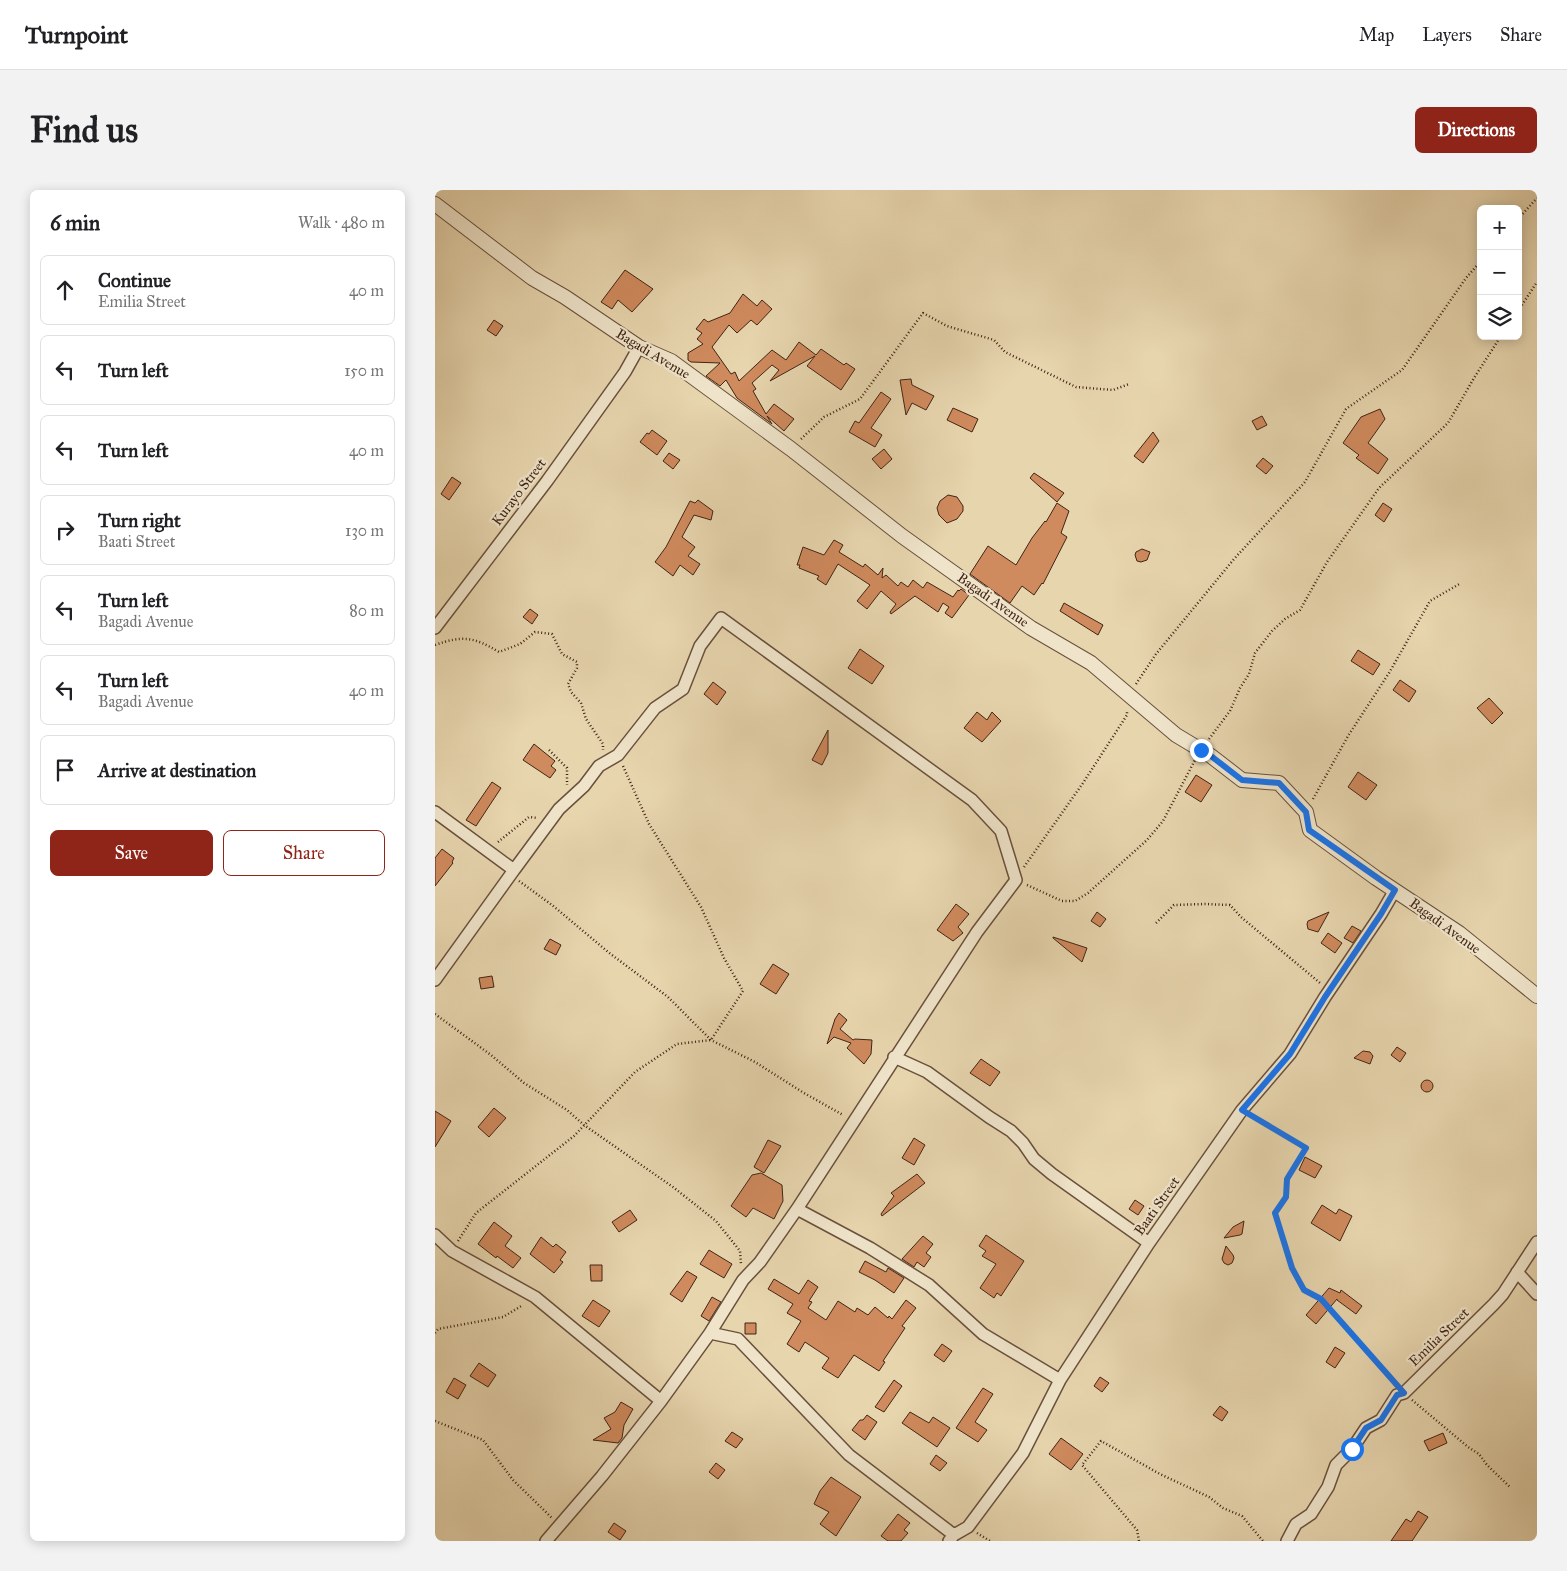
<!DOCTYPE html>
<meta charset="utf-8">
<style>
:root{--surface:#fff;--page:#f2f2f2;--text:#202124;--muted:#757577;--line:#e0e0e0;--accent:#8f2418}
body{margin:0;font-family:"IM FELL Great Primer",serif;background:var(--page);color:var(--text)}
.controls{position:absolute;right:15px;top:15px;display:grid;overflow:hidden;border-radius:8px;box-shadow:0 2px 12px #0003}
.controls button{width:45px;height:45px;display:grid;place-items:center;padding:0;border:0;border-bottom:1px solid var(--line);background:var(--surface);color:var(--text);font:25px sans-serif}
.stop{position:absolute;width:15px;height:15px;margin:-11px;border:4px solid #1a73e8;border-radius:50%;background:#fff}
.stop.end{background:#1a73e8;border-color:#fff;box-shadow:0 1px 5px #0008}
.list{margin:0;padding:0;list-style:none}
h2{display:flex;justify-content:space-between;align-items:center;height:65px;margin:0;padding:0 20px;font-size:21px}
h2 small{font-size:16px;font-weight:400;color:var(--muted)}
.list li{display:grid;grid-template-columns:32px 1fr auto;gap:15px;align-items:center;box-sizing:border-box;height:70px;margin:0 10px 10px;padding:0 10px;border:1px solid var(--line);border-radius:8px}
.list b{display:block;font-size:19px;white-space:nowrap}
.list p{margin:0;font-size:16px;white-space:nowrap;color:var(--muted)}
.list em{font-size:16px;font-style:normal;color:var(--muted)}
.actions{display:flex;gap:10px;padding:15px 20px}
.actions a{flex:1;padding:11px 0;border:1px solid var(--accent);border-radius:8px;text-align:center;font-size:18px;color:var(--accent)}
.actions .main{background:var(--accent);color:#fff}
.icon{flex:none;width:28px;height:28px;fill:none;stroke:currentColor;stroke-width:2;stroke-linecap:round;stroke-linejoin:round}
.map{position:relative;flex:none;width:1102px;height:1351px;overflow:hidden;border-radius:8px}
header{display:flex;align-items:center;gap:30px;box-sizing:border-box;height:70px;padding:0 25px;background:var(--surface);border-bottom:1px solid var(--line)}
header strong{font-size:24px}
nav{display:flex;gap:28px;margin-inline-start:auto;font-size:18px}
.intro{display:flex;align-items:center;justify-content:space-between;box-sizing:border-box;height:120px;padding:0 30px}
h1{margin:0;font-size:35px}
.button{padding:12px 22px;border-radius:8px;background:var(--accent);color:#fff;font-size:18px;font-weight:700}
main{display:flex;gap:30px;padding:0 30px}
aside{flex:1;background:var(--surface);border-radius:8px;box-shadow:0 2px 12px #0003}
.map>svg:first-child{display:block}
.building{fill:#cf8a5d;stroke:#412416}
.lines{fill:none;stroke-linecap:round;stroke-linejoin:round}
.minor-casing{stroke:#6a503c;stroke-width:14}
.tertiary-casing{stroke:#6a503c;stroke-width:16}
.path{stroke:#412416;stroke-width:2.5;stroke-dasharray:1 2.5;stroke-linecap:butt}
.minor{stroke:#efe4ca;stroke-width:11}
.tertiary{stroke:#efe4ca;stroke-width:14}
.route{stroke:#1a73e8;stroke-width:6}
.labels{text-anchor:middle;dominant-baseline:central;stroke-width:4.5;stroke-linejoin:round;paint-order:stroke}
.street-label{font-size:14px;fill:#412416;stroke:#efe4ca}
</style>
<header>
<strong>Turnpoint</strong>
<nav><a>Map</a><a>Layers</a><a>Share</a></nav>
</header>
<div class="intro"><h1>Find us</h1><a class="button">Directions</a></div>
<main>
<aside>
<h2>6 min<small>Walk · 480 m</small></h2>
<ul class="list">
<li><svg class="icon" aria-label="ahead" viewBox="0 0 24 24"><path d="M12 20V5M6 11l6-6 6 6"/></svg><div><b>Continue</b><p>Emilia Street</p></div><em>40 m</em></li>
<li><svg class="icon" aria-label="left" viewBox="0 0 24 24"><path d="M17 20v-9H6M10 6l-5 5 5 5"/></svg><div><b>Turn left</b></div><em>150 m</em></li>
<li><svg class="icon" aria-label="left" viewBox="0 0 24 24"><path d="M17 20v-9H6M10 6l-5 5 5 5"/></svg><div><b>Turn left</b></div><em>40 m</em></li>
<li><svg class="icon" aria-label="right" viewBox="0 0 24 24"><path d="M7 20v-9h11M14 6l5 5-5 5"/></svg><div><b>Turn right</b><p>Baati Street</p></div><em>130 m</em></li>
<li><svg class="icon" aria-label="left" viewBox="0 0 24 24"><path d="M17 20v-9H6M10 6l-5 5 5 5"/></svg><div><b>Turn left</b><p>Bagadi Avenue</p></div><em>80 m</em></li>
<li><svg class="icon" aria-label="left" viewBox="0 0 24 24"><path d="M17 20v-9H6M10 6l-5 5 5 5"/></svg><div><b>Turn left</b><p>Bagadi Avenue</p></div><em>40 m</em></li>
<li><svg class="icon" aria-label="arrive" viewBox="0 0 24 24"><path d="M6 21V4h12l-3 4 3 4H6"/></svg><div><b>Arrive at destination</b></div></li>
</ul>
<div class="actions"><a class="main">Save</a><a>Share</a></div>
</aside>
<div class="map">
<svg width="1102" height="1351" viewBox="0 0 1102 1351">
<rect width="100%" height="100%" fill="#e7d5ae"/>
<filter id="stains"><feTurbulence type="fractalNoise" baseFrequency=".004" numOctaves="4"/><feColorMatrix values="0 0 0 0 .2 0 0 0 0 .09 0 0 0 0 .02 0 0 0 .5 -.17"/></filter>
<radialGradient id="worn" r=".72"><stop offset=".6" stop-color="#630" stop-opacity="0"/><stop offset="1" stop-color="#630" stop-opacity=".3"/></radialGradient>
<path class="building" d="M 190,80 L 218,99 L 197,122 L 183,110 L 177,119 L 166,112 Z
M 308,104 L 322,116 L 327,110 L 337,119 L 322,135 L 316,130 L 302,143 L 294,135 L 277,157 L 296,184 L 300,182 L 304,191 L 337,160 L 351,170 L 364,152 L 381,165 L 386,159 L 409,175 L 411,173 L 420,179 L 406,200 L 372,176 L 380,166 L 335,191 L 344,180 L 337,175 L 317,193 L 321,199 L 318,201 L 331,224 L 339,214 L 359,229 L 349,241 L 332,226 L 337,234 L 302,208 L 291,190 L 285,196 L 271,186 L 285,173 L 256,172 L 253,170 L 253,163 L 268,154 L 262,149 L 267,143 L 261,139 L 269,129 L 273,132 L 295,123 Z
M 59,130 L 68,136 L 61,146 L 52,140 Z
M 476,189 L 477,195 L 499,206 L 491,220 L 477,213 L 471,225 L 465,190 Z
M 446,202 L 456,209 L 436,238 L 447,245 L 440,257 L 414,242 L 420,231 L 424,233 Z
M 518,218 L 543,229 L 537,242 L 512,230 Z
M 945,219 L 950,229 L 933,253 L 953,269 L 943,284 L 921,268 L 924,265 L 908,253 L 926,227 Z
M 827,226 L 832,235 L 822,240 L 817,231 Z
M 217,240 L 232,251 L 222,265 L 205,252 L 212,243 L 214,244 Z
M 718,242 L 724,251 L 708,273 L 699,266 Z
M 449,259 L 457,269 L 446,279 L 437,269 Z
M 234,263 L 245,270 L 238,279 L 228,271 Z
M 828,268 L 838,276 L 831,284 L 821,276 Z
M 599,283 L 629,303 L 622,312 L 595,288 Z
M 17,287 L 26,293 L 14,310 L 6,304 Z
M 513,305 L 522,307 L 528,316 L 528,321 L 522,329 L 512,333 L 504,325 L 502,318 L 505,311 Z
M 263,310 L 278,321 L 276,330 L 259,325 L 247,347 L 260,357 L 253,366 L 265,374 L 258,385 L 245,375 L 238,386 L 220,372 L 231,357 L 255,311 L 260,313 Z
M 622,313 L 634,321 L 626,343 L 632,347 L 608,394 L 607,393 L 599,405 L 587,396 L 575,413 L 535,384 L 553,356 L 581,375 L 597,348 L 610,331 L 611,332 Z
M 948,313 L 957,319 L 949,332 L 940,325 Z
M 399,350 L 408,355 L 404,362 L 428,377 L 430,374 L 443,385 L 448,378 L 447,388 L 451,385 L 463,396 L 466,392 L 473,397 L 478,390 L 488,398 L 492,392 L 518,407 L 523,400 L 524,401 L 526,399 L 534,405 L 517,428 L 510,423 L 514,417 L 508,413 L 503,422 L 480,406 L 456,424 L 455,422 L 461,414 L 446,401 L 432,419 L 422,411 L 435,395 L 403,374 L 391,395 L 382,389 L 384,386 L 364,378 L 365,375 L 362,375 L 368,357 L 389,365 Z
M 707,359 L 715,362 L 712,370 L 706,372 L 702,371 L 700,365 L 701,362 Z
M 629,413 L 668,435 L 663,445 L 625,421 Z
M 95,419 L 103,425 L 97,434 L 88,427 Z
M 425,459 L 449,476 L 437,494 L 413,478 Z
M 923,460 L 945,474 L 938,485 L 916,471 Z
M 965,490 L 981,501 L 974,512 L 958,500 Z
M 278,492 L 291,502 L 282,515 L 269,504 Z
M 1054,508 L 1068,523 L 1057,534 L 1042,518 Z
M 542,522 L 552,530 L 557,522 L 566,531 L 547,552 L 529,538 Z
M 393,540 L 393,563 L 387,575 L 377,570 Z
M 99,554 L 120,571 L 116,576 L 121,580 L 115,588 L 88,570 Z
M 923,582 L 942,595 L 931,610 L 913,597 Z
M 761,585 L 777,595 L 766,612 L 750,602 Z
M 57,592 L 66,598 L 41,636 L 31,630 Z
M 7,659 L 19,668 L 17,672 L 18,673 L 0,696 L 0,668 Z
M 521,714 L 534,724 L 523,737 L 528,743 L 518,751 L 502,740 Z
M 662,722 L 671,729 L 665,737 L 656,731 Z
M 894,722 L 883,742 L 873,739 L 872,734 L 873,731 Z
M 917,736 L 926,741 L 918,753 L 909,748 Z
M 893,743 L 907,753 L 900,763 L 886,753 Z
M 618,747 L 652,758 L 647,772 L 618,748 Z
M 115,749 L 126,755 L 121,765 L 109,759 Z
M 338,774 L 354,784 L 341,804 L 325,794 Z
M 57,786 L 59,797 L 46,799 L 44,788 Z
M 404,823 L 412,830 L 405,839 L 418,850 L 420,849 L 437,850 L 436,864 L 429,874 L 412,858 L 416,853 L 399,847 L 392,854 L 400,829 Z
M 962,857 L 971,863 L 965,872 L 956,865 Z
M 928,861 L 935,862 L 938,866 L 935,874 L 919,868 Z
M 546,869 L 565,882 L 555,896 L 535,883 Z
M986 896a6 6 0 1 1 12 0a6 6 0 1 1-12 0Z
M 59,918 L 71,928 L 54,947 L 43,937 Z
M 0,921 L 16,931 L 0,957 Z
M 479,948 L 490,955 L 479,975 L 467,968 Z
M 333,950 L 346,956 L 329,983 L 319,977 Z
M 870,967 L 887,976 L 880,988 L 864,980 Z
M 326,983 L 347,995 L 348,1011 L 339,1029 L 318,1018 L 311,1027 L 296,1016 L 317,985 Z
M 482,984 L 490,993 L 447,1026 L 446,1024 L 459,1006 L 456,1003 Z
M 700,1010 L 709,1016 L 703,1025 L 694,1019 Z
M 887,1015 L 901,1024 L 904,1019 L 917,1026 L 905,1051 L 876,1033 Z
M 195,1020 L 202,1030 L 184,1042 L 177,1032 Z
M 809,1031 L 807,1044 L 805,1045 L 789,1048 L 798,1037 Z
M 59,1032 L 77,1046 L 70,1056 L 86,1068 L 78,1078 L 62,1066 L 61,1068 L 43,1054 Z
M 551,1045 L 589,1071 L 566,1106 L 562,1103 L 559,1108 L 545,1098 L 561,1074 L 547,1066 L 551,1061 L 544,1056 Z
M 488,1046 L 498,1054 L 491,1063 L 496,1067 L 489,1077 L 482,1072 L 479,1077 L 467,1069 Z
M 106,1047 L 118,1057 L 121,1054 L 131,1062 L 125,1070 L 128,1072 L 119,1083 L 95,1064 Z
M 791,1056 L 798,1065 L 799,1068 L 797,1073 L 793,1075 L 789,1073 L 787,1069 Z
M 274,1060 L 297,1074 L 289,1088 L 265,1074 Z
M 430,1071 L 451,1082 L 453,1078 L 469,1088 L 459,1103 L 440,1090 L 424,1082 Z
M 155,1075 L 167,1075 L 167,1091 L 156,1091 Z
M 252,1081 L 262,1087 L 247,1112 L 235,1104 Z
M 339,1089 L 364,1104 L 373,1090 L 383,1097 L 374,1111 L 377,1112 L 373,1118 L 391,1130 L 403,1111 L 420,1122 L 422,1118 L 433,1125 L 440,1117 L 453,1128 L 454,1126 L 457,1129 L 471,1110 L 481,1118 L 467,1136 L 470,1138 L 448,1171 L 450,1172 L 444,1181 L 419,1165 L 403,1188 L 387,1178 L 394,1168 L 370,1152 L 364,1162 L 352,1154 L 366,1131 L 352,1123 L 358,1114 L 333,1099 Z
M 894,1098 L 905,1103 L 906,1100 L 927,1116 L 921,1124 L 902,1110 L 902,1109 L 881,1134 L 871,1125 Z
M 277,1107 L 286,1112 L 274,1131 L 266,1126 Z
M 158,1110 L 175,1121 L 164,1137 L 147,1126 Z
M 310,1133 L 321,1133 L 321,1144 L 310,1144 Z
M 507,1154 L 517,1161 L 509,1172 L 499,1165 Z
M 900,1157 L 910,1163 L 900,1178 L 891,1172 Z
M 44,1173 L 61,1185 L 53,1197 L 35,1186 Z
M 665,1187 L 674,1193 L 667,1202 L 659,1196 Z
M 19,1188 L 31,1195 L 23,1209 L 11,1202 Z
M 459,1190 L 467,1196 L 449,1222 L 440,1217 Z
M 548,1198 L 558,1204 L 540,1232 L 552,1240 L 543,1252 L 521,1238 Z
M 186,1212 L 198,1219 L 189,1235 L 187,1248 L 183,1253 L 158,1250 L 176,1239 L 169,1228 L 180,1222 Z
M 785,1216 L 793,1222 L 787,1231 L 778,1225 Z
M 475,1222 L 494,1233 L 498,1227 L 515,1238 L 502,1257 L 467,1233 Z
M 432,1225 L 442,1232 L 430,1250 L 417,1240 L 425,1230 L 428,1230 Z
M 297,1242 L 308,1249 L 301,1258 L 290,1251 Z
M 1008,1243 L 1012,1253 L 994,1261 L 989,1251 Z
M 626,1248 L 648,1264 L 636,1280 L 614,1264 Z
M 501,1265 L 512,1273 L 505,1281 L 495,1274 Z
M 281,1273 L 290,1280 L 283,1289 L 274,1282 Z
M 396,1287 L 426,1307 L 401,1346 L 385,1334 L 394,1322 L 379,1314 L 385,1301 Z
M 983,1321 L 993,1327 L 977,1351 L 956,1351 L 971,1329 L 976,1332 Z
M 463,1324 L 475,1333 L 469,1340 L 473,1343 L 466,1351 L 453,1351 L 446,1346 Z
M 179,1333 L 191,1341 L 185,1350 L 173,1342 Z"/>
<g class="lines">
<defs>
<path id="minor" d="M 0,438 L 112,291 L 190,182 L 204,157
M 0,622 L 79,680 L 0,790
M 79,680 L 124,619 L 149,596 L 164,576 L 183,565 L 220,518 L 248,499 L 265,456 L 286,428 L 537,610 L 566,641 L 581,690 L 542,742 L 362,1019 L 325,1072 L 308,1090 L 275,1143 L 226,1211 L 167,1286 L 111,1351
M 459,867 L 492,882 L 554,927 L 576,941 L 588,953 L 599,969 L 617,984 L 714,1053
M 362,1019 L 435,1058 L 494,1095 L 548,1144 L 625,1190
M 0,1045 L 17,1061 L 100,1107 L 226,1211
M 1082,1082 L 1102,1104
M 275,1143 L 303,1149 L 414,1265 L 519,1345
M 514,1351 L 519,1345 L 533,1337 L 588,1263 L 625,1190 L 714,1053 L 807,920 L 855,864 L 890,807 L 946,724 L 960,700
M 852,1351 L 861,1334 L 876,1324 L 893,1297 L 901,1275 L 917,1259 L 931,1238 L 946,1230 L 962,1205 L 969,1203 L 1059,1114 L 1068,1104 L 1102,1052"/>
<path id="tertiary" d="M 0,14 L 97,88 L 130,107 L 204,157 L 236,171 L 356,259 L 467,346 L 596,438 L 656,473 L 741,545 L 776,566 L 807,590 L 844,593 L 871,622 L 875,640 L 941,688 L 1024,743 L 1102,806"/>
</defs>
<use href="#minor" class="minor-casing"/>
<use href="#tertiary" class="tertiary-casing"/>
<path class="path" d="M 1083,29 L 1102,8
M 1083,121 L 1102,92
M 366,249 L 389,227 L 425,209 L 488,123 L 512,136 L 559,150 L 570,162 L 641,197 L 678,200 L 694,194
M 0,455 C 28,445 39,447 64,462 L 85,454 L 100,442 L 117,444 L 127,464 L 142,472 L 142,478 L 133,494 L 136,502 L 146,513 L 151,529 L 168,554 L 168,560
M 701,494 L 721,464 L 799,369 L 870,292 L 911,219 L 967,180 L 1031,88 L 1046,71
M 774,549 L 795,521 L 805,498 L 814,484 L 820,463 L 837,441 L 850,429 L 865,420 L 892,372 L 944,298 L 1013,233 L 1039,188 L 1066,146
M 114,560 L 132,578 L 132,595
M 878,609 L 913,546 L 954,483 L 995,411 L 1026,393
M 63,652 L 94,627 L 103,628
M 589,677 L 648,593 L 692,525 L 692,522
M 84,691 L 117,715 L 173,762 L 233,807 L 276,850 L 320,872 L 369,903 L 408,925
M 592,695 L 627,711 L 640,711 L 653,703 L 712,650 L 728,631 L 760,570
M 721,733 L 739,715 L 770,714 L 795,715 L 806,727 L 885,793
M 0,824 L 56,865 L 89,893 L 132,920 L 149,935 L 238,997 L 281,1031 L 305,1061 L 306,1074
M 816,925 L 871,958 L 852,989 L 851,1007 L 840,1023 L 857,1078 L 869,1101 L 886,1109 L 961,1194
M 23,1051 L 41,1023 L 139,946 L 200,882 L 242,854 L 276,850 L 308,801 L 289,768 L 266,717 L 214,634 L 188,576
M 0,1143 L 3,1139 L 68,1127 L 88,1115
M 977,1210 L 1033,1257 L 1044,1264 L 1052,1275 L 1076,1298
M 0,1231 L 48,1250 L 78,1290 L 117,1328
M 542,1343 L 555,1351
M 704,1351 L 702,1340 L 647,1275 L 666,1251 L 725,1284 L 774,1307 L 788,1318 L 807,1326 L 828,1351"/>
<use href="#minor" class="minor"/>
<use href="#tertiary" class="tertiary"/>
</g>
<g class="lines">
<path class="route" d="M 766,560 L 776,566 L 807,590 L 844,593 L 871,622 L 874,640 L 960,700 L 946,724 L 890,807 L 855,864 L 807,920 L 871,958 L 852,989 L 851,1007 L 840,1023 L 857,1078 L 869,1100 L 886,1109 L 969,1203 L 962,1205 L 946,1230 L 931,1238 L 917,1259"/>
</g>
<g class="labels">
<g class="street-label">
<text transform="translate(218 164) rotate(31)">Bagadi Avenue</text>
<text transform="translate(84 302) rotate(-53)">Kurayo Street</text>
<text transform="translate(558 410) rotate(35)">Bagadi Avenue</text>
<text transform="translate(1010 736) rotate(36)">Bagadi Avenue</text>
<text transform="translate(722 1016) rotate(-55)">Baati Street</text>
<text transform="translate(1004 1147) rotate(-44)">Emilia Street</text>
</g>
</g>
<rect width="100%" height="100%" filter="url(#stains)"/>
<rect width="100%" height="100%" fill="url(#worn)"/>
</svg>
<div class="controls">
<button>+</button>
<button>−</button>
<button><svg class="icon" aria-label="layers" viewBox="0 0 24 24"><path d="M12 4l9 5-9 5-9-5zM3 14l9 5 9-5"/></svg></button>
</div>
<div class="stop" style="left:917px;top:1259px"></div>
<div class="stop end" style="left:766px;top:560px"></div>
</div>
</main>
